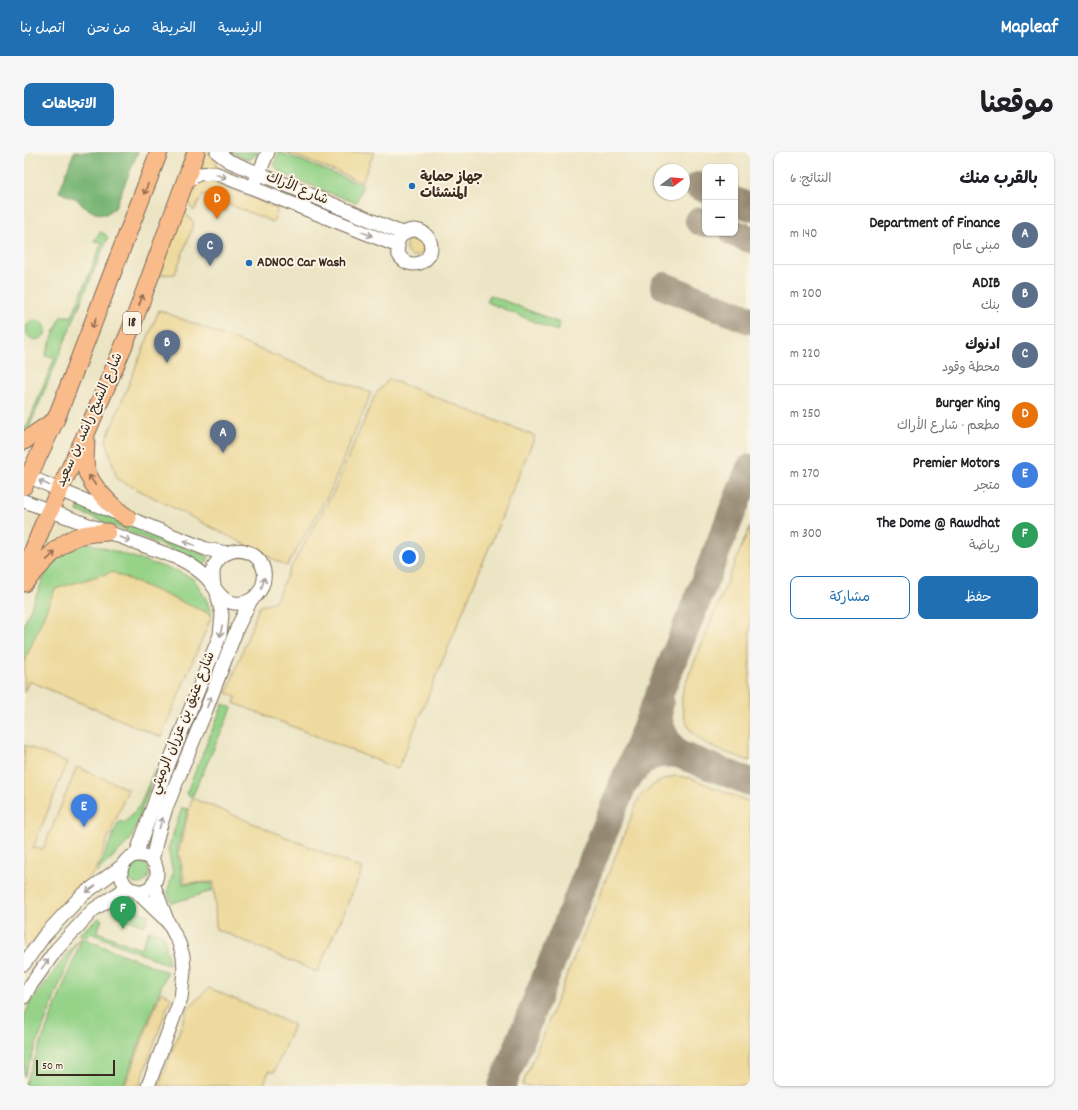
<!DOCTYPE html>
<html lang="ar">
<meta charset="utf-8">
<style>
:root{--surface:#fff;--page:#f6f6f6;--text:#202124;--muted:#757577;--line:#e0e0e0;--accent:#1f6fb2}
body{margin:0;font-family:Dekko,"Playpen Sans Arabic",sans-serif;background:var(--page);color:var(--text);direction:rtl}
.controls{position:absolute;right:12px;top:12px;display:grid;overflow:hidden;border-radius:8px;box-shadow:0 1px 3px #0004}
.controls button{width:36px;height:36px;display:grid;place-items:center;padding:0;border:0;border-bottom:1px solid var(--line);background:var(--surface);color:var(--text);font:20px sans-serif}
.compass{position:absolute;left:630px;top:12px;width:36px;height:36px;border-radius:50%;background:var(--surface);box-shadow:0 1px 3px #0004;rotate:74deg}
.scale{position:absolute;left:12px;bottom:10px;width:79px;box-sizing:border-box;padding-left:4px;border:2px solid #3b2a1e;border-top:0;font-size:11px;line-height:14px;white-space:nowrap;color:#3b2a1e;-webkit-text-stroke:3px #fcf5e5;paint-order:stroke}
.you{position:absolute;left:385px;top:405px;width:14px;height:14px;margin:-10px;border:3px solid #fff;border-radius:50%;background:#1a73e8;box-shadow:0 0 0 6px #1a73e833}
.badge{display:grid;place-items:center;width:26px;height:26px;border-radius:50%;background:var(--accent);color:#fff;font-size:13px;font-weight:700}
.pin{position:absolute;translate:-50% -33px;filter:drop-shadow(0 1px 2px #0008)}
.pin::after{content:'';position:absolute;top:21px;width:14px;height:12px;background:inherit;clip-path:polygon(0 0,100% 0,50% 100%)}
.list{margin:0;padding:0;list-style:none}
h2{display:flex;justify-content:space-between;align-items:center;height:52px;margin:0;padding:0 16px;font-size:17px}
h2 small{font-size:13px;font-weight:400;color:var(--muted)}
.list li{display:grid;grid-template-columns:26px 1fr auto;gap:12px;align-items:center;box-sizing:border-box;height:60px;padding:0 16px;border-top:1px solid var(--line)}
.list b{display:block;font-size:15px;white-space:nowrap}
.list p{margin:0;font-size:13px;white-space:nowrap;color:var(--muted)}
.list em{font-size:13px;font-style:normal;color:var(--muted)}
.actions{display:flex;gap:8px;padding:12px 16px}
.actions a{flex:1;padding:9px 0;border:1px solid var(--accent);border-radius:8px;text-align:center;font-size:14px;color:var(--accent)}
.actions .main{background:var(--accent);color:#fff}
.map{position:relative;flex:none;width:726px;height:934px;overflow:hidden;direction:ltr;border-radius:8px}
header{display:flex;align-items:center;gap:24px;box-sizing:border-box;height:56px;padding:0 20px;background:var(--accent);color:#fff}
header strong{font-size:19px}
nav{display:flex;gap:22px;margin-inline-start:auto;font-size:14px}
.intro{display:flex;align-items:center;justify-content:space-between;box-sizing:border-box;height:96px;padding:0 24px}
h1{margin:0;font-size:28px}
.button{padding:10px 18px;border-radius:8px;background:var(--accent);color:#fff;font-size:14px;font-weight:700}
main{display:flex;gap:24px;padding:0 24px}
aside{flex:1;background:var(--surface);border-radius:8px;box-shadow:0 1px 3px #0004}
.map>svg:first-child{display:block}
.green{fill:#96d389;stroke:#687e54}
.forest{fill:#78b575;stroke:#5a704a}
.sand{fill:#eeda9e;stroke:#94825e}
.lines{fill:none;stroke-linecap:round;stroke-linejoin:round}
.taxiway{stroke:#948872;stroke-width:28}
.minor-casing{stroke:#796b58;stroke-width:15}
.major-casing{stroke:#796b58;stroke-width:19}
.minor{stroke:#fff;stroke-width:13}
.major{stroke:#fabb8b;stroke-width:17}
.oneway{stroke:#a79f9a}
.oneway2{stroke:#916b4f}
.poi-dot{fill:#1f6fb2;stroke:#fcf5e5;stroke-width:1.5}
.labels{text-anchor:middle;dominant-baseline:central;stroke-width:4;stroke-linejoin:round;paint-order:stroke}
.shield{fill:#fcf5e5;stroke:#75675a;stroke-width:1}
.shield-label{font-size:13px;font-weight:bold;fill:#3b2a1e}
.poi-label{font-size:14px;font-weight:bold;fill:#3b2a1e;stroke:#fcf5e5;text-anchor:start}
.street-label{font-size:14px;fill:#3b2a1e;stroke:#fcf5e5}
</style>
<header>
<strong>Mapleaf</strong>
<nav><a>الرئيسية</a><a>الخريطة</a><a>من نحن</a><a>اتصل بنا</a></nav>
</header>
<div class="intro"><h1>موقعنا</h1><a class="button">الاتجاهات</a></div>
<main>
<aside>
<h2>بالقرب منك<small>النتائج: 6</small></h2>
<ul class="list">
<li><span class="badge" style="background:#5c6f8a">A</span><div><b>Department of Finance</b><p>مبنى عام</p></div><em>140 m</em></li>
<li><span class="badge" style="background:#5c6f8a">B</span><div><b>ADIB</b><p>بنك</p></div><em>200 m</em></li>
<li><span class="badge" style="background:#5c6f8a">C</span><div><b>ادنوك</b><p>محطة وقود</p></div><em>220 m</em></li>
<li><span class="badge" style="background:#e8710a">D</span><div><b>Burger King</b><p>مطعم · شارع الأراك</p></div><em>250 m</em></li>
<li><span class="badge" style="background:#3f7fe0">E</span><div><b>Premier Motors</b><p>متجر</p></div><em>270 m</em></li>
<li><span class="badge" style="background:#2e9e5b">F</span><div><b>The Dome @ Rawdhat</b><p>رياضة</p></div><em>300 m</em></li>
</ul>
<div class="actions"><a class="main">حفظ</a><a>مشاركة</a></div>
</aside>
<div class="map">
<svg width="726" height="934" viewBox="0 0 726 934">
<rect width="100%" height="100%" fill="#fcf5e5"/>
<filter id="ink" filterUnits="userSpaceOnUse"><feTurbulence type="fractalNoise" baseFrequency=".025" numOctaves="2"/><feDisplacementMap in="SourceGraphic" scale="8" xChannelSelector="R" yChannelSelector="G"/><feConvolveMatrix kernelMatrix="1 2 1 2 8 2 1 2 1" color-interpolation-filters="sRGB"/></filter>
<filter id="wash" filterUnits="userSpaceOnUse"><feTurbulence type="fractalNoise" baseFrequency=".012" numOctaves="4" result="noise"/><feDisplacementMap in="SourceGraphic" scale="16" xChannelSelector="R" yChannelSelector="G"/><feGaussianBlur stdDeviation="0.9" result="paint"/><feColorMatrix in="noise" values="0 0 0 0 0 0 0 0 0 0 0 0 0 0 0 0 0 1.4 0 .05"/><feComposite in="paint" operator="in"/></filter>
<g filter="url(#wash)">
<rect width="100%" height="100%" fill="#ece5c5"/>
<path class="green" d="M 206,0 L 234,0 L 233,2 L 225,8 Z
M 255,0 L 339,33 L 332,51 L 258,22 L 250,13 Z
M 76,80 L 81,82 L 84,85 L 5,276 L 0,283 L 0,274 L 3,274 L 31,205 L 21,204 L 37,164 L 48,164 L 78,90 L 70,89 Z
M 466,143 L 536,171 L 533,179 L 463,150 Z
M2 178a10 10 0 1 1 20 0a10 10 0 1 1-20 0Z
M 56,352 L 185,405 L 180,415 L 169,406 L 150,398 L 53,359 Z
M 58,391 L 64,391 L 153,419 L 170,427 L 182,447 L 188,463 L 88,420 L 31,437 L 0,511 L 0,472 L 26,411 L 34,401 Z
M 199,552 L 208,556 L 168,645 L 162,642 Z
M 130,618 L 132,619 L 107,687 L 73,720 L 95,669 L 100,671 L 116,653 Z
M 158,656 L 164,657 L 153,698 L 159,732 L 188,731 L 188,739 L 148,751 L 143,741 L 149,721 L 144,697 Z
M103 721a11 11 0 1 1 22 0a11 11 0 1 1-22 0Z
M 104,759 L 113,759 L 125,763 L 120,774 L 94,764 Z
M 75,766 L 78,768 L 73,780 L 117,797 L 125,778 L 140,783 L 145,813 L 66,781 L 64,785 L 55,782 Z
M 57,784 L 50,795 L 0,925 L 0,865 L 6,851 Z
M 58,786 L 143,820 L 99,934 L 0,934 Z"/>
<path class="forest" d="M 50,0 L 114,0 L 91,56 L 82,62 L 71,61 L 59,54 L 53,47 L 35,40 Z"/>
<path class="sand" d="M 182,0 L 186,0 L 193,11 L 191,16 L 176,17 Z
M 262,0 L 350,0 L 338,30 Z
M 180,26 L 254,57 L 249,70 L 179,42 L 170,59 C 162,50 162,44 166,33 Z
M 238,31 L 324,65 L 322,68 L 239,35 Z
M 159,59 L 170,71 L 151,122 L 135,123 Z
M382 95a9 9 0 1 1 18 0a9 9 0 1 1-18 0Z
M 135,158 L 347,241 L 306,340 L 263,414 L 93,327 L 82,288 Z
M 365,227 L 511,284 L 374,617 L 210,551 L 212,545 L 203,541 L 235,455 L 251,449 L 266,417 L 310,339 L 351,243 Z
M 726,374 L 726,609 C 701,599 666,593 660,563 C 657,552 657,545 660,535 Z
M 88,420 L 188,463 L 137,585 L 5,529 L 0,541 L 0,511 L 31,437 Z
M 0,593 L 43,611 L 9,696 L 19,697 L 53,615 L 104,637 L 71,719 L 0,801 Z
M 651,624 L 666,626 L 726,650 L 726,934 L 498,934 L 615,646 C 627,633 634,629 651,624 Z
M 168,646 L 339,717 L 293,820 L 192,777 L 190,730 L 161,731 L 155,699 Z
M 185,836 L 270,873 L 250,920 L 245,919 L 239,934 L 135,934 L 164,856 Z
M 137,840 L 147,845 L 115,934 L 101,934 Z"/>
<g class="lines">
<path class="taxiway" d="M 674,34 L 681,37
M 711,49 L 726,55
M 675,69 L 681,71
M 710,81 L 726,87
M 640,134 L 726,168
M 654,602 L 726,630
M 605,625 C 618,605 630,600 654,602 C 639,587 631,569 636,548
M 478,934 L 726,316"/>
</g>
</g>
<g filter="url(#ink)">
<g class="lines">
<defs>
<path id="minor" d="M 193,0 L 205,9 L 380,82
M 160,30 L 175,22 L 191,21 L 374,94
M 231,30 L 244,0
M373 95a17 17 0 1 1 34 0a17 17 0 1 1-34 0Z
M 0,322 L 35,338 L 162,389 L 182,397 L 203,401
M 0,349 L 156,407 C 166,412 175,418 183,426 C 191,435 195,446 206,450 C 235,459 254,418 228,402 C 214,394 196,400 190,415 C 188,422 189,427 190,433
M 112,703 L 139,626 L 196,483 L 198,463 L 193,441
M97 721a18 18 0 1 1 36 0a18 18 0 1 1-36 0Z
M 128,709 L 134,682 L 142,656 L 182,558 L 214,474 L 227,448
M 111,738 L 140,766
M 0,812 L 20,784 L 57,744 L 98,714
M 0,845 L 6,834 L 32,798 L 69,758 L 104,735
M 124,934 L 157,846 L 160,819 L 159,804 L 155,791 L 143,768 L 129,731"/>
<path id="major" d="M 62,287 C 62,296 60,307 62,316 C 65,333 90,357 104,366
M 0,289 L 30,269
M 0,334 L 32,267 L 135,0
M 0,422 L 19,373 L 62,282 L 106,179 L 172,0
M 0,431 C 14,417 35,390 55,384 C 64,381 74,381 83,380"/>
</defs>
<use href="#minor" class="minor-casing"/>
<use href="#major" class="major-casing"/>
<use href="#minor" class="minor"/>
<use href="#major" class="major"/>
</g>
<defs><path id="oneway-shaft" d="M-6 0H5M1.5-3L5.5 0L1.5 3" fill="none" stroke-width="1.6" stroke-linecap="round" stroke-linejoin="round"/></defs>
<g class="oneway">
<use href="#oneway-shaft" transform="translate(197 24) rotate(18)"/>
<use href="#oneway-shaft" transform="translate(343 82) rotate(22)"/>
<use href="#oneway-shaft" transform="translate(20 331) rotate(-155)"/>
<use href="#oneway-shaft" transform="translate(101 387) rotate(20)"/>
<use href="#oneway-shaft" transform="translate(165 391) rotate(-159)"/>
<use href="#oneway-shaft" transform="translate(239 431) rotate(-74)"/>
<use href="#oneway-shaft" transform="translate(197 479) rotate(101)"/>
<use href="#oneway-shaft" transform="translate(185 550) rotate(-69)"/>
<use href="#oneway-shaft" transform="translate(137 671) rotate(-73)"/>
<use href="#oneway-shaft" transform="translate(67 737) rotate(143)"/>
<use href="#oneway-shaft" transform="translate(21 812) rotate(-54)"/>
</g>
<g class="oneway2">
<use href="#oneway-shaft" transform="translate(122 37) rotate(111)"/>
<use href="#oneway-shaft" transform="translate(117 148) rotate(-70)"/>
<use href="#oneway-shaft" transform="translate(70 171) rotate(111)"/>
<use href="#oneway-shaft" transform="translate(68 328) rotate(-124)"/>
<use href="#oneway-shaft" transform="translate(27 404) rotate(-44)"/>
</g>
</g>
<g class="poi-dot">
<circle cx="388" cy="34" r="4"/>
<circle cx="225" cy="111" r="4"/>
</g>
<g class="labels">
<rect class="shield" x="99" y="160" width="18" height="22" rx="3"/>
<g class="shield-label">
<text x="108" y="171">18</text>
</g>
<g class="poi-label">
<text x="396" y="26">جهاز حماية<tspan x="396" dy="16">المنشئات</tspan></text>
<text x="233" y="111">ADNOC Car Wash</text>
</g>
<g class="street-label">
<text transform="translate(273 37) rotate(22)">شارع الأراك</text>
<text transform="translate(66 268) rotate(-66)">شارع الشيخ راشد بن سعيد</text>
<text transform="translate(159 571) rotate(-68)">شارع عتيق بن عزران الرميثي</text>
</g>
</g>
</svg>
<div class="controls">
<button>+</button>
<button>−</button>
</div>
<svg class="compass" viewBox="-18 -18 36 36"><path d="M0-13l5 13h-10z" fill="#e53935"/><path d="M0 13l5-13h-10z" fill="#757577"/></svg>
<div class="scale">50 m</div>
<div class="you"></div>
<div class="pin badge" style="left:199px;top:301px;background:#5c6f8a">A</div>
<div class="pin badge" style="left:143px;top:211px;background:#5c6f8a">B</div>
<div class="pin badge" style="left:186px;top:114px;background:#5c6f8a">C</div>
<div class="pin badge" style="left:193px;top:67px;background:#e8710a">D</div>
<div class="pin badge" style="left:60px;top:675px;background:#3f7fe0">E</div>
<div class="pin badge" style="left:99px;top:777px;background:#2e9e5b">F</div>
</div>
</main>
